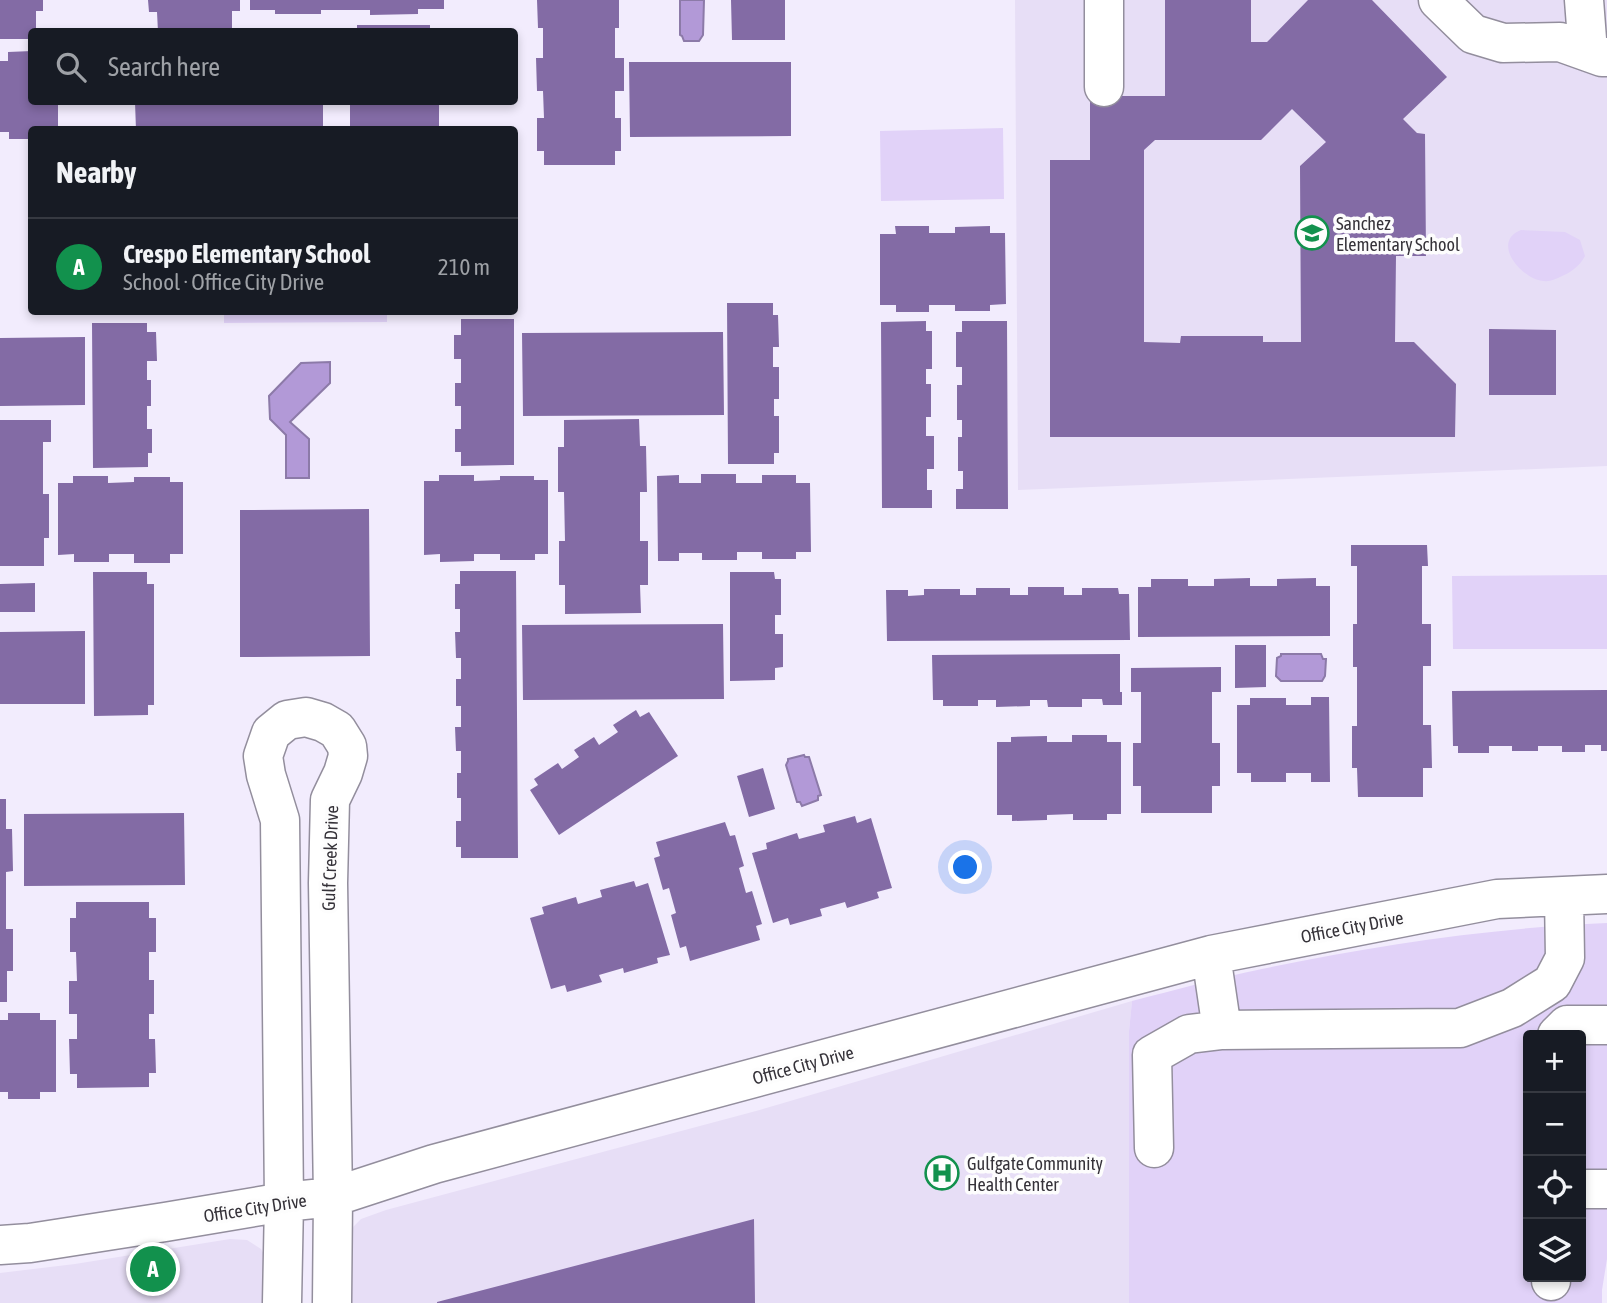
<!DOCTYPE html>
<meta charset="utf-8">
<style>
:root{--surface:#171b24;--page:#20242c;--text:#f1f3f6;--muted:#9ea1a6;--line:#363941;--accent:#12914d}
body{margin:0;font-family:"Asap Condensed",sans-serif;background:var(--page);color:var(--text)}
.controls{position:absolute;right:21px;bottom:21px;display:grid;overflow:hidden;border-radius:7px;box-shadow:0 4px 10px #0003}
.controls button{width:63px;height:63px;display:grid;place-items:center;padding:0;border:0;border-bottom:2px solid var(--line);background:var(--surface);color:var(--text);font:35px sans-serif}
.you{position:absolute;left:966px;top:868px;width:24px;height:24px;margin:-18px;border:5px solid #fff;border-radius:50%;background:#1a73e8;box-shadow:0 0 0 10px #1a73e833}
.badge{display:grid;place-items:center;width:46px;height:46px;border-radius:50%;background:var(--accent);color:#fff;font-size:23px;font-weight:700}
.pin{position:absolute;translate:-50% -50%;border:4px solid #fff;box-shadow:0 2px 7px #0006}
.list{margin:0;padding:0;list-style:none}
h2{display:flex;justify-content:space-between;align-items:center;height:91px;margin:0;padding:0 28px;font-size:30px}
h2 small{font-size:23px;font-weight:400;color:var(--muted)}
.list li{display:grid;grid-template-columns:46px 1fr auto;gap:21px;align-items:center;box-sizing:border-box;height:98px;padding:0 28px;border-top:2px solid var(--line)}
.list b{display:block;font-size:26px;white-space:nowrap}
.list p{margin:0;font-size:23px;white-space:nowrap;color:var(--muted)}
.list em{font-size:23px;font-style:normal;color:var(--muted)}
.icon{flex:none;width:38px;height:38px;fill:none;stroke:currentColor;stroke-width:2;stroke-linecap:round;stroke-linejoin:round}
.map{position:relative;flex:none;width:1607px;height:1303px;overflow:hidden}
.search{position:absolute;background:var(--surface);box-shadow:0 4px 10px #0003;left:28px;top:28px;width:490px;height:77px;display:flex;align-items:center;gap:18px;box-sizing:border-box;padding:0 24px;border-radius:7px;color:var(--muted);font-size:26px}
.panel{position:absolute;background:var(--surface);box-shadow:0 4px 10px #0003;left:28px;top:126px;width:490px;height:189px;border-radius:7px}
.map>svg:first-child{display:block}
.built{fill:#e7def6}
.green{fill:#e1d2f8;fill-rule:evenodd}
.water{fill:#b299d7;stroke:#8c7aa8;stroke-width:2}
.building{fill:#836ba5;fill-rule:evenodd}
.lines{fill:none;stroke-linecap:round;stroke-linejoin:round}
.minor-casing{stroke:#938e9d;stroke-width:41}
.minor{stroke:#fff;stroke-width:38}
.labels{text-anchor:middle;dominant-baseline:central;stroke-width:7;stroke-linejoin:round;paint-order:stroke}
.poi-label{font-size:18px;fill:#353239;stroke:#fdfdfd;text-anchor:start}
.street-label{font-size:18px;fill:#353239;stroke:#fdfdfd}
</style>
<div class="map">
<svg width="1607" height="1303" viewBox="0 0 1607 1303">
<rect width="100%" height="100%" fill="#f2ecfd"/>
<path class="built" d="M 1015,0 L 1607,0 L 1607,466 L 1018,490 Z
M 1132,1001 L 1129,1031 L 1129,1303 L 348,1303 L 351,1229 L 361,1219 L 386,1210 L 756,1111 Z
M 230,1239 L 247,1240 L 261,1249 L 267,1260 L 268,1303 L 0,1303 L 0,1273 L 75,1264 Z"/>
<path class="green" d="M 1003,128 L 1004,199 L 881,201 L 880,131 Z
M 1521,230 L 1565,232 L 1580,240 L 1585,256 C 1580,266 1570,273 1560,277 C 1555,279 1550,282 1544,281 C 1522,280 1490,242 1521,230 Z
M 224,312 L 387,312 L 387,322 L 224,323 Z
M 1607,575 L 1607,649 L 1453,649 L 1452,576 Z
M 1607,923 L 1607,1259 L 1602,1290 L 1602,1303 L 1129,1303 L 1129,1031 L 1132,1001 C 1175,990 1218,978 1262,969 C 1375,945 1491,928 1607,923 ZM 1528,1035 L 1581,1035 L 1581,1277 L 1528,1277 Z"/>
<path class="water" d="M 680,0 L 704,0 L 703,35 L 699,41 L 684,41 L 682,36 L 680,35 Z
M 330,362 L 330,383 L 290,422 L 309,439 L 309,478 L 286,478 L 286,435 L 270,419 L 269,396 L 301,363 Z
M 1281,654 L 1321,654 L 1323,659 L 1326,659 L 1325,676 L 1322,681 L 1281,681 L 1276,676 L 1277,658 L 1281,656 Z
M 804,755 L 805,757 L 809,757 L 821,795 L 818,796 L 818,800 L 802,806 L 800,802 L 797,802 L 786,765 L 788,761 L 788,759 Z"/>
<path class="building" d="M 0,0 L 43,0 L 43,11 L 36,11 L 36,32 L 32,32 L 32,39 L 0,39 Z
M 148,0 L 240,0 L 240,11 L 232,11 L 232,32 L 158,32 L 157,12 L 149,12 Z
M 250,0 L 444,0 L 444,9 L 418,9 L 418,14 L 370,15 L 370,10 L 321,10 L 321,14 L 275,14 L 275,10 L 250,10 Z
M 537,0 L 619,0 L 619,28 L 615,28 L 615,58 L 624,58 L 624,91 L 615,91 L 615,118 L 621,118 L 621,151 L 615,151 L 615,165 L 544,165 L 544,151 L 537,151 L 537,118 L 544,118 L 543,91 L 537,91 L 536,58 L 543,58 L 543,28 L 538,28 Z
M 731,0 L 785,0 L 785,40 L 732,40 Z
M 1165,0 L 1251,0 L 1251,42 L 1267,42 L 1308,0 L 1372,0 L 1447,77 L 1403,119 L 1417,133 L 1425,134 L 1426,256 L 1396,256 L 1395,342 L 1414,342 L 1456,384 L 1455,437 L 1050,437 L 1050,160 L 1090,160 L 1090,96 L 1165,96 ZM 1292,109 L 1326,142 L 1300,166 L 1301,342 L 1263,342 L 1263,336 L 1181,336 L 1180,343 L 1144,342 L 1144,150 L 1155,140 L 1261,140 Z
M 357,25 L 430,25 L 430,32 L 357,32 Z
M 32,51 L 32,102 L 58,102 L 58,130 L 32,130 L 32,139 L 9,139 L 9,132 L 0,132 L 0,61 L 8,61 L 8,52 Z
M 629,62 L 791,62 L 791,136 L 630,137 Z
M 135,102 L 323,102 L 323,130 L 136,130 Z
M 350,102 L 439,102 L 439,130 L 350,130 Z
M 895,226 L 929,226 L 929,233 L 955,233 L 955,227 L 990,226 L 990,233 L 1005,233 L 1006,304 L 990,305 L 990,311 L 955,311 L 955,305 L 929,305 L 929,312 L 896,312 L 896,305 L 880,305 L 880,234 L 896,234 Z
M 727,303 L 773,303 L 773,315 L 778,315 L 779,347 L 773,347 L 773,367 L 779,367 L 779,399 L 774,399 L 774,416 L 779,416 L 779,453 L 774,453 L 774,464 L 728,464 Z
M 461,319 L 514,319 L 514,465 L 461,466 L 461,452 L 455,452 L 455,429 L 461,429 L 461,406 L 455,406 L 455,383 L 461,383 L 461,359 L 454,359 L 454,335 L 461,335 Z
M 926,321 L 926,331 L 932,331 L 932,369 L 926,369 L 926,384 L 931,384 L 931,417 L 926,417 L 926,436 L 934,436 L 934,469 L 927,469 L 927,490 L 932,490 L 932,508 L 882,508 L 881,322 Z
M 962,321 L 1007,321 L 1008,509 L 956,509 L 956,489 L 963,489 L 963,471 L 958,471 L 958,437 L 962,437 L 962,420 L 957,420 L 957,385 L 962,385 L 962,367 L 956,367 L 956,332 L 962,332 Z
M 92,323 L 147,323 L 147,332 L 156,332 L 157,361 L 147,361 L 147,380 L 151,380 L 151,406 L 147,406 L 147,429 L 152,429 L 152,453 L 148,453 L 148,467 L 93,468 Z
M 1489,329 L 1556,330 L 1556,395 L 1489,395 Z
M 723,332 L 724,415 L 523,416 L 522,333 Z
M 85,337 L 85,405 L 0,406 L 0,338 Z
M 639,419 L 640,446 L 646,446 L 647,492 L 640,492 L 640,541 L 648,541 L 648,585 L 640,585 L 641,613 L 565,614 L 565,585 L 559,585 L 559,541 L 565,541 L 564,492 L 558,492 L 558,447 L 564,447 L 564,420 Z
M 0,420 L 51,420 L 51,442 L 43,442 L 43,494 L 49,494 L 49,538 L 44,538 L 44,566 L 0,566 Z
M 701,474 L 736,474 L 736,483 L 762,483 L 762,475 L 796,475 L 796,483 L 810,483 L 811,552 L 796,552 L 796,559 L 762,559 L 762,552 L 737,552 L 737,560 L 702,560 L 702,553 L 679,553 L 679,561 L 658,561 L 657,476 L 679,475 L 679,483 L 701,483 Z
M 439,475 L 474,475 L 474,481 L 500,480 L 500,476 L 534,476 L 534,480 L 548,480 L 548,554 L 535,554 L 535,560 L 500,560 L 500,554 L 474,554 L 474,561 L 440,562 L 440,554 L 424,555 L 424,481 L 439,481 Z
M 73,476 L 108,476 L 108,483 L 134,482 L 134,477 L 170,477 L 170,482 L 183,482 L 183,554 L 170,554 L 170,563 L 134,563 L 134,554 L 109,554 L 109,562 L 74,562 L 74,554 L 58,555 L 58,483 L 73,483 Z
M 369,509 L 370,656 L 240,657 L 240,510 Z
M 1351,545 L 1427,545 L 1428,566 L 1422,566 L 1422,624 L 1431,624 L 1431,666 L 1423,666 L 1423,725 L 1431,725 L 1432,768 L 1423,768 L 1423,797 L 1358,797 L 1357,768 L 1352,768 L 1352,726 L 1357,726 L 1357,667 L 1353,667 L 1353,624 L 1357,624 L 1357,566 L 1351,566 Z
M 460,571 L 516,571 L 518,858 L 461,858 L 461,847 L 456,847 L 456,821 L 461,821 L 461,798 L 457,798 L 457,773 L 461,773 L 461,751 L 456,751 L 455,727 L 461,727 L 461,706 L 456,706 L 456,679 L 461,679 L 461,658 L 456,658 L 455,632 L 460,632 L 460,609 L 455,609 L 455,584 L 460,584 Z
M 93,572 L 147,572 L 147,584 L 154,584 L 154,705 L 148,705 L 148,715 L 94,716 Z
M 730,572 L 774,572 L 775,579 L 781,579 L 781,615 L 775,615 L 775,634 L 783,634 L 783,667 L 775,668 L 775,680 L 730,681 Z
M 1250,578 L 1250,586 L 1277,586 L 1277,579 L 1316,578 L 1316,586 L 1330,586 L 1330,636 L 1138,637 L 1138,587 L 1151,587 L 1151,579 L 1188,579 L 1188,586 L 1214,586 L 1214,579 Z
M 35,583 L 35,612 L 0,612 L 0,584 Z
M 1028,587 L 1064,587 L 1064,595 L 1082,595 L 1082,588 L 1118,588 L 1119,594 L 1129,594 L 1130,640 L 887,641 L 886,590 L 908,590 L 908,596 L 924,595 L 924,589 L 960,589 L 960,595 L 976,595 L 976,588 L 1010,588 L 1010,595 L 1028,595 Z
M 723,624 L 724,699 L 523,700 L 522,625 Z
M 85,631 L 85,704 L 0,704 L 0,632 Z
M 1235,645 L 1266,645 L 1266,687 L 1235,688 Z
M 1120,654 L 1120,692 L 1122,692 L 1122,705 L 1103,705 L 1102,699 L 1082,699 L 1082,707 L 1048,707 L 1047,700 L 1030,700 L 1030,706 L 996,707 L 996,700 L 978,700 L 978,706 L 943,706 L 943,700 L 933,700 L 932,655 Z
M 1221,667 L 1221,692 L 1212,692 L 1212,743 L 1220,743 L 1220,786 L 1212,786 L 1212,813 L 1141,813 L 1141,786 L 1133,786 L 1133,743 L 1141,743 L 1141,692 L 1131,692 L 1131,668 Z
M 1607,690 L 1607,751 L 1601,751 L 1601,745 L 1585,745 L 1585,752 L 1562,752 L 1562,746 L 1538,746 L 1538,751 L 1512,751 L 1512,746 L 1489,746 L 1489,753 L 1458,753 L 1458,746 L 1453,746 L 1452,691 Z
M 1311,697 L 1329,697 L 1330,782 L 1311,782 L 1311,773 L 1286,773 L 1286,782 L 1251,782 L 1251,773 L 1237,773 L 1237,705 L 1250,705 L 1250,698 L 1286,698 L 1286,705 L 1311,705 Z
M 636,710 L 640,717 L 649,712 L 678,756 L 559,835 L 530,790 L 538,785 L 534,779 L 558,763 L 562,769 L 579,757 L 574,750 L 594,737 L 599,745 L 618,732 L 613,725 Z
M 1072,735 L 1107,735 L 1107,742 L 1121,742 L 1121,814 L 1107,814 L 1107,820 L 1073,820 L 1073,814 L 1047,815 L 1047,820 L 1012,821 L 1012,815 L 997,815 L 997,742 L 1011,742 L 1011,737 L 1047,736 L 1047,742 L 1072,742 Z
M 763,768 L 775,809 L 749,817 L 737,776 Z
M 0,799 L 6,799 L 6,829 L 12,829 L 13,871 L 6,872 L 6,929 L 13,929 L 13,971 L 7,971 L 7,1002 L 0,1002 Z
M 184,813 L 185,885 L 24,886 L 24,814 Z
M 855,816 L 857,823 L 871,818 L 892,888 L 877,892 L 879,898 L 847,908 L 845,902 L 820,909 L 822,916 L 790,925 L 788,918 L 773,923 L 752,853 L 767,849 L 766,843 L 797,833 L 799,839 L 825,832 L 823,825 Z
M 725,822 L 730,836 L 735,835 L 744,866 L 739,868 L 746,893 L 752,891 L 762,924 L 756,926 L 760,940 L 690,961 L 686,946 L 680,948 L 671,915 L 676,913 L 669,888 L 663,890 L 654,858 L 660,856 L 656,842 Z
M 634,881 L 636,887 L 648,883 L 670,955 L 657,958 L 658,963 L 624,973 L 623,968 L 599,975 L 602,982 L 567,992 L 565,985 L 551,989 L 530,918 L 544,914 L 542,907 L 576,897 L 578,904 L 602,897 L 600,890 Z
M 76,902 L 149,902 L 149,918 L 156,918 L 156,952 L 149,952 L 149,980 L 154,980 L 154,1014 L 149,1014 L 149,1039 L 155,1039 L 156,1073 L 149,1073 L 149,1087 L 77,1088 L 77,1074 L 70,1074 L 69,1039 L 77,1039 L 77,1014 L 69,1014 L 69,981 L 77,981 L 76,952 L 70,952 L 70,918 L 76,918 Z
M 8,1013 L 40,1013 L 40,1020 L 56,1020 L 56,1092 L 40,1092 L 40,1099 L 8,1099 L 8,1092 L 0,1092 L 0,1020 L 8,1020 Z
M 754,1219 L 755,1303 L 437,1303 L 437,1302 Z"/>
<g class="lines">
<defs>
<path id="minor" d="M 1438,0 L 1473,34 L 1503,43 L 1560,42 L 1602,57 L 1607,57
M 1584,0 L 1588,52
M 1104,87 L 1104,0
M 1211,955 L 1222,1030 L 1460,1028 L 1512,1008 L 1552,983 L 1565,958 L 1564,896
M 1557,1035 L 1567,1025 L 1607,1025
M 1154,1148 L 1152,1055 L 1189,1034 L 1222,1030
M 1581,1189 L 1607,1189
M 0,1245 L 30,1243 L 165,1222 L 284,1202 L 333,1197 L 434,1164 L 1211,955 L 1497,899 L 1607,894
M 1551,1277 L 1551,1281
M 282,1303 L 284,1202 L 280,820 L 266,775 L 263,756 L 271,733 L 287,720 L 306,717 L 323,722 L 337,730 L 347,746 L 348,756 L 343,773 L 330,800 L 328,883 L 333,1197 L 332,1303"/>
</defs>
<use href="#minor" class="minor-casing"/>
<use href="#minor" class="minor"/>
</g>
<defs>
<symbol id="school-ring" viewBox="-11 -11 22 22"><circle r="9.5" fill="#fdfdfd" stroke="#12914d" stroke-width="1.5"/><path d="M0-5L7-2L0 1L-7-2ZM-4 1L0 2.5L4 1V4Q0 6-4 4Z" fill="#12914d"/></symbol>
<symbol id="hospital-ring" viewBox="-11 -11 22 22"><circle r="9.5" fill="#fdfdfd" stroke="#12914d" stroke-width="1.5"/><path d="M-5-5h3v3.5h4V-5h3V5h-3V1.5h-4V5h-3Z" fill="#12914d"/></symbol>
</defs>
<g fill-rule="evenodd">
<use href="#school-ring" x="1293" y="214" width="38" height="38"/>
<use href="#hospital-ring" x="923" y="1154" width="38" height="38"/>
</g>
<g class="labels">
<g class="poi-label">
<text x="1336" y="223">Sanchez<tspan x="1336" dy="21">Elementary School</tspan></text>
<text x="967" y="1163">Gulfgate Community<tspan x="967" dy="21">Health Center</tspan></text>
</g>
<g class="street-label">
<text transform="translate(330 858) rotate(-88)">Gulf Creek Drive</text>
<text transform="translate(1352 927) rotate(-11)">Office City Drive</text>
<text transform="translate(803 1065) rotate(-15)">Office City Drive</text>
<text transform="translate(255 1208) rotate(-9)">Office City Drive</text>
</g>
</g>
</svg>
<div class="controls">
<button>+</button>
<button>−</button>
<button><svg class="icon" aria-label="locate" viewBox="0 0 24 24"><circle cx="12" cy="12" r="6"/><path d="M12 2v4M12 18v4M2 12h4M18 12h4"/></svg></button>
<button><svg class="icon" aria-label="layers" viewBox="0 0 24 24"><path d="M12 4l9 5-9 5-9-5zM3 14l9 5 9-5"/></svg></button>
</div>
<div class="you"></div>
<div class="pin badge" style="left:153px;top:1269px">A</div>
<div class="search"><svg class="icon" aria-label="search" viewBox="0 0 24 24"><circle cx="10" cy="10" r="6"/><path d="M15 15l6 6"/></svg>Search here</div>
<section class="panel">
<h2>Nearby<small></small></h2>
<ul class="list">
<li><span class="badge">A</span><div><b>Crespo Elementary School</b><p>School · Office City Drive</p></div><em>210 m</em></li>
</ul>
</section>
</div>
